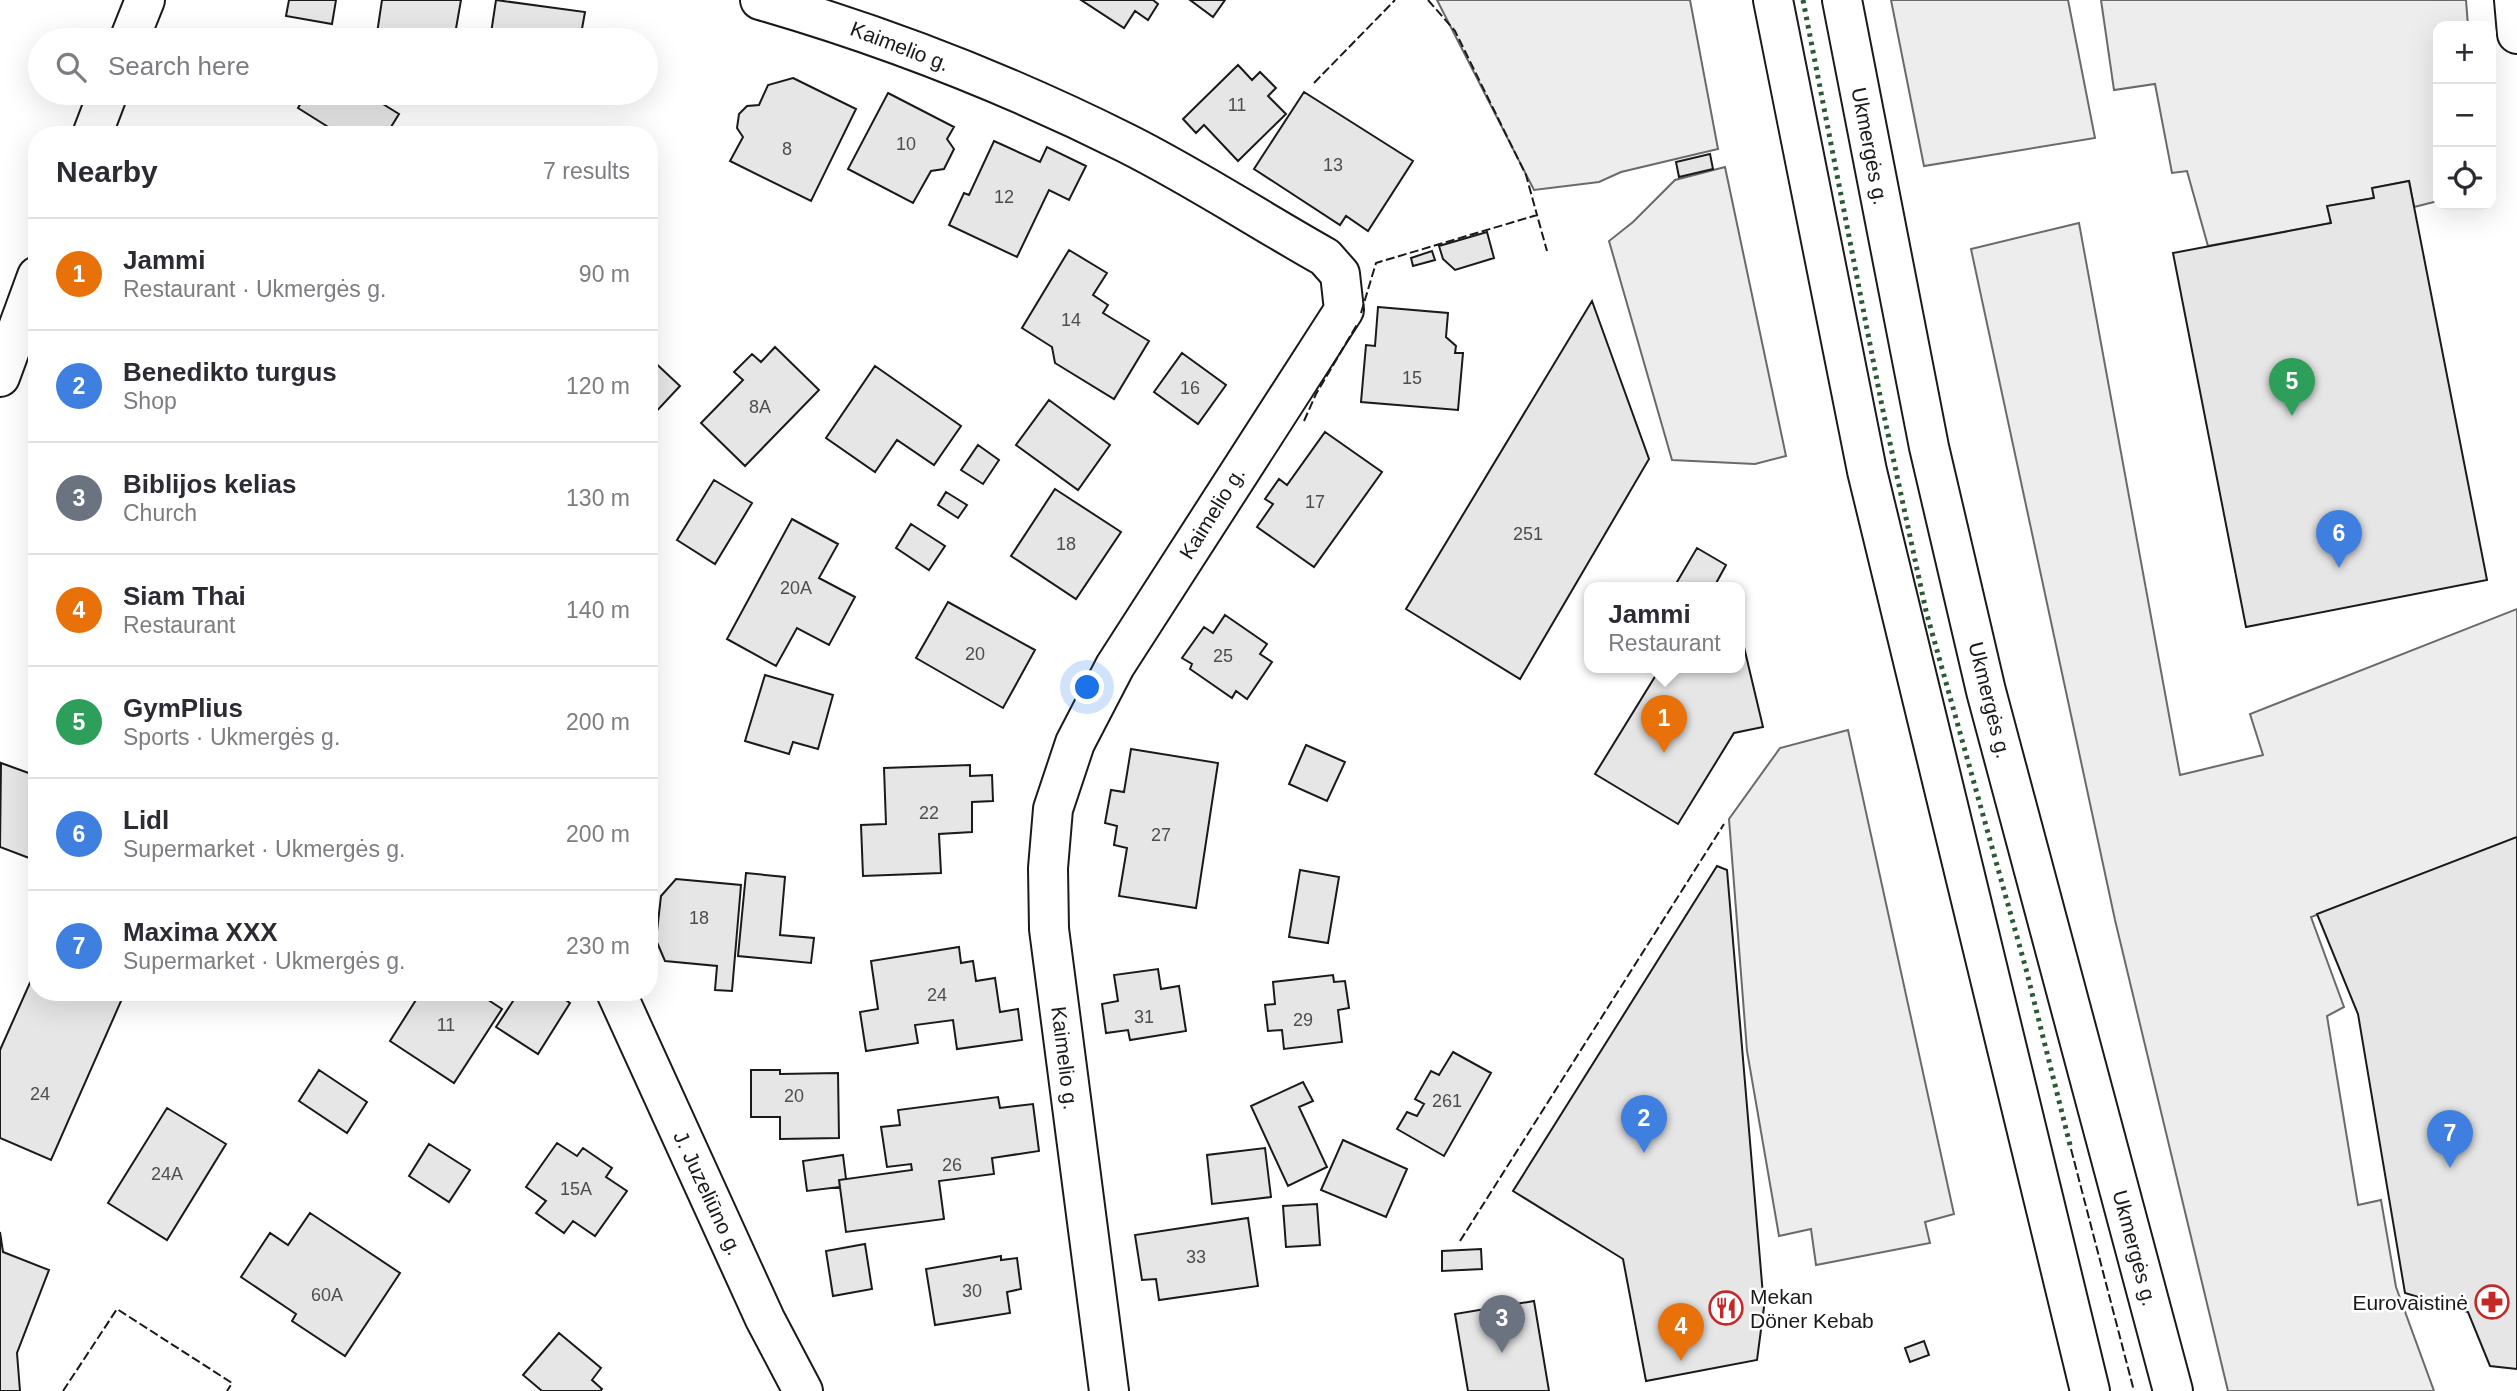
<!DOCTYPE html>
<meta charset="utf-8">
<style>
:root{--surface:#fff;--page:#f2f2f3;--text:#2b2b33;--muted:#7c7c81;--line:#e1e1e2;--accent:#2563eb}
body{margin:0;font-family:Arial,sans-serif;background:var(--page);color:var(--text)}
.controls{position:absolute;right:21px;top:21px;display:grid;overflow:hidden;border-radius:14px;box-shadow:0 7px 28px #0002}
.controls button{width:63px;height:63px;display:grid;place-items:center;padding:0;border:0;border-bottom:2px solid var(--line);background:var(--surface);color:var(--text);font:35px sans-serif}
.you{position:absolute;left:1088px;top:688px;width:24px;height:24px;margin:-18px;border:5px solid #fff;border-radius:50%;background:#1a73e8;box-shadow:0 0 0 10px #1a73e833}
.badge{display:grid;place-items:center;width:46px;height:46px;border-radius:50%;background:var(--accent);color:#fff;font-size:23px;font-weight:700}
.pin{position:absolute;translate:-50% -58px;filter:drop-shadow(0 2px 4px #0008)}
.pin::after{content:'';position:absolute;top:37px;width:24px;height:21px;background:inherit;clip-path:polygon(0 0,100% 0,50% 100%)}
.popup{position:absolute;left:1584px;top:582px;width:161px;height:91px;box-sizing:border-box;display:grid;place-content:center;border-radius:14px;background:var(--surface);filter:drop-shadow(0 2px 5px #0005);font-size:23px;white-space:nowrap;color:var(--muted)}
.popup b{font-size:26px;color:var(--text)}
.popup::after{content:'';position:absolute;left:50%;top:100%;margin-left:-14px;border:14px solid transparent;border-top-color:var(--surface)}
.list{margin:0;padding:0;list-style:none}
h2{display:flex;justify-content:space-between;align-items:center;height:91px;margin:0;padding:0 28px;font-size:30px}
h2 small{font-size:23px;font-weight:400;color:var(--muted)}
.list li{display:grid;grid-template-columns:46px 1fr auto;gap:21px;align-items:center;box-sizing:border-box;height:112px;padding:0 28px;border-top:2px solid var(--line)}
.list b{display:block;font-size:26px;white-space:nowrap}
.list p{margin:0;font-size:23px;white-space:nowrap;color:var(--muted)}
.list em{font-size:23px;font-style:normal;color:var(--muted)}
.icon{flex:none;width:38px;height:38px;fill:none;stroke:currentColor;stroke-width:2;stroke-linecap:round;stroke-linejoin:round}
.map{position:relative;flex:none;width:2517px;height:1391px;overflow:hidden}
.search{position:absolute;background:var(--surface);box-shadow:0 7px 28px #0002;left:28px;top:28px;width:630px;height:77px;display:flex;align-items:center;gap:18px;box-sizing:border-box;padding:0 24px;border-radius:38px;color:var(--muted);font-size:26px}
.panel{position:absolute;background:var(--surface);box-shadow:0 7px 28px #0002;left:28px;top:126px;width:630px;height:875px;border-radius:28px}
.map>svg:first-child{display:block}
.built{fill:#ededed;stroke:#6a6a6a;stroke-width:2}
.building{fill:#e6e6e6;stroke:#1a1a1a;stroke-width:2}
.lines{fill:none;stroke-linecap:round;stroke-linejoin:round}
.minor-casing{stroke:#1a1a1a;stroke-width:42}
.highway-casing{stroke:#1a1a1a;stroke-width:42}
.minor{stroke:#fff;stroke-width:38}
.highway{stroke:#fff;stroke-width:38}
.hedge{stroke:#2b5a34;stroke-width:5;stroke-dasharray:3.5 5;stroke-linecap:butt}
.fence{stroke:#1a1a1a;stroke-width:2;stroke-dasharray:9 3.5;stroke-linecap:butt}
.labels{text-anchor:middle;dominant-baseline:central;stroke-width:5;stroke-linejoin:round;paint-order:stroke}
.number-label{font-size:18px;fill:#4d4d4d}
.street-label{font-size:21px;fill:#1a1a1a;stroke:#fff}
.poi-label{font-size:21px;fill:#1a1a1a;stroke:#fff;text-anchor:start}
</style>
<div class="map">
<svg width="2517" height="1391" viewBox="0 0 2517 1391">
<rect width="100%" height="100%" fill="#fff"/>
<path class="built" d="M 1437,0 L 1690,0 L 1718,149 L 1621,172 L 1599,182 L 1534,190 Z
M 1891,0 L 2068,0 L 2095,138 L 1924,166 Z
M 2101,0 L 2466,0 L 2468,26 L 2438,26 L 2438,201 L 2414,207 L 2409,181 L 2373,188 L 2374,198 L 2328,206 L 2331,223 L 2208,246 L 2187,171 L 2172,173 L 2155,84 L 2114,90 Z
M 1725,167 L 1786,456 L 1755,464 L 1672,460 L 1609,241 L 1633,222 L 1675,180 Z
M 2079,223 L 2180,775 L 2263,755 L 2250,714 L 2517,609 L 2517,837 L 2311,917 L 2344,1007 L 2327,1016 L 2358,1205 L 2381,1200 L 2396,1287 L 2434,1391 L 2228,1391 L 2115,920 L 1971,249 Z
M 1848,730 L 1954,1214 L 1925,1222 L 1930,1243 L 1816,1265 L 1811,1229 L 1779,1236 L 1747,1051 L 1729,819 L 1780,748 Z"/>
<path class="building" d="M 289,0 L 336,0 L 332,24 L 286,16 Z
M 382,0 L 461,0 L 454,40 L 376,40 Z
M 496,0 L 585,12 L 580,40 L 490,40 Z
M 1081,0 L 1153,0 L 1158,4 L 1148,20 L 1135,11 L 1124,28 Z
M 1190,0 L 1225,0 L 1213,17 Z
M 1238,65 L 1252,80 L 1260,72 L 1276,88 L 1268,96 L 1286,114 L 1238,161 L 1204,125 L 1196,133 L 1183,119 Z
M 793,78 L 856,109 L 811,201 L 730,161 L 743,137 L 737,128 L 739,114 L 747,106 L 759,105 L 768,85 Z
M 1304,92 L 1413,161 L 1368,231 L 1346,216 L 1340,225 L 1254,169 Z
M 307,93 L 365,93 L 399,114 L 386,135 L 341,135 L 298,108 Z
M 888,93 L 954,127 L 947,139 L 954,149 L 944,169 L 931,171 L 913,203 L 848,169 Z
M 994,141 L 1040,162 L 1047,147 L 1086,166 L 1069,200 L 1049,190 L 1017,257 L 949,225 L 964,193 L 969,195 Z
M 1710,154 L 1713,169 L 1679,177 L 1676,162 Z
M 2409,181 L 2487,580 L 2246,627 L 2173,253 L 2331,223 L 2327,206 L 2374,198 L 2372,188 Z
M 1487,232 L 1494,258 L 1455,270 L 1443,259 L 1439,246 Z
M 1069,250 L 1107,273 L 1093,295 L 1108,305 L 1103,313 L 1149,341 L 1114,399 L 1055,363 L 1052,347 L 1022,328 Z
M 1432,251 L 1435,260 L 1413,266 L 1411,258 Z
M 1592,301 L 1649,459 L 1520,679 L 1406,609 Z
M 1378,307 L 1448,313 L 1446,337 L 1456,346 L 1455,353 L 1463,353 L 1458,410 L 1361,402 L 1366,345 L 1375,346 Z
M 775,347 L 819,390 L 745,466 L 701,423 L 743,380 L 734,372 L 752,354 L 761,362 Z
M 1182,353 L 1226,385 L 1198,424 L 1154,392 Z
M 649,357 L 680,386 L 653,415 L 649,412 Z
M 875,366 L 961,426 L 934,465 L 897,440 L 875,472 L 826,438 Z
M 1049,400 L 1110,445 L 1078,490 L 1016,445 Z
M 1325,432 L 1382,472 L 1314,567 L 1257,527 L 1273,504 L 1265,499 L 1279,479 L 1287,485 Z
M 978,445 L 999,460 L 983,484 L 961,470 Z
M 714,480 L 752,503 L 715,564 L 677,540 Z
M 1055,489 L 1121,532 L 1076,599 L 1011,556 Z
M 946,492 L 967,505 L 958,518 L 938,505 Z
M 792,519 L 838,544 L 819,578 L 855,597 L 829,645 L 797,628 L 776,666 L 727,639 Z
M 911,524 L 945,546 L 929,570 L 896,548 Z
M 1697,548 L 1726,565 L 1714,587 L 1674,587 Z
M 948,602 L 1035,650 L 1003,708 L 916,658 Z
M 1225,615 L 1267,644 L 1260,654 L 1272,662 L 1247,699 L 1236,691 L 1232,698 L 1190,669 L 1192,664 L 1182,658 L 1204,627 L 1213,633 Z
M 1744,647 L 1763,727 L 1734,733 L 1678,824 L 1595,774 L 1656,675 L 1667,667 L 1739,667 L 1739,649 Z
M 765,675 L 833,695 L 818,749 L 793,742 L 789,754 L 745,741 Z
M 1306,745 L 1345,762 L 1327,801 L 1289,784 Z
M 1131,749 L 1218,763 L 1196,908 L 1119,896 L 1127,848 L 1114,845 L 1117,826 L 1105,823 L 1111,790 L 1124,792 Z
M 1,763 L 37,776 L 37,861 L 0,847 Z
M 970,765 L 970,776 L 992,775 L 993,801 L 972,802 L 972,832 L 939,834 L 941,873 L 863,876 L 861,825 L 886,824 L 884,768 Z
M 2517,837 L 2517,1369 L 2490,1366 L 2468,1312 L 2405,1293 L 2358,1014 L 2317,914 Z
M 1717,866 L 1727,870 L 1764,1307 L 1757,1360 L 1646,1381 L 1623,1259 L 1513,1191 Z
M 1300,870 L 1339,877 L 1328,943 L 1289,937 Z
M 746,873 L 785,877 L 780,935 L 814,938 L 811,963 L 738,956 Z
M 676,879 L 741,885 L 732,991 L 715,990 L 717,966 L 665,961 L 656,940 L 661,896 Z
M 959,947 L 961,963 L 973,961 L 976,981 L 995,978 L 1000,1012 L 1018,1009 L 1022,1040 L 957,1049 L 953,1020 L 915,1025 L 918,1043 L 866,1051 L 860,1012 L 878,1009 L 871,961 Z
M 37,967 L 37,992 L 125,992 L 51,1160 L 0,1138 L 0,1050 Z
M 1158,969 L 1161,989 L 1179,986 L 1186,1031 L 1130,1040 L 1128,1030 L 1106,1033 L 1102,1004 L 1118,1001 L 1114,975 Z
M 1333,975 L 1334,982 L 1345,981 L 1349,1008 L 1338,1010 L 1342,1042 L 1284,1049 L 1282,1030 L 1268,1031 L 1265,1005 L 1275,1004 L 1273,982 Z
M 421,992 L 476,992 L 502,1009 L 454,1083 L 390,1041 Z
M 519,992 L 554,992 L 570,1003 L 538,1054 L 496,1027 Z
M 1453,1052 L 1491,1073 L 1444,1156 L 1397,1129 L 1407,1112 L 1417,1116 L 1424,1104 L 1415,1099 L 1431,1071 L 1439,1075 Z
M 319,1070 L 367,1102 L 347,1133 L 299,1101 Z
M 751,1070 L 780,1070 L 780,1074 L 838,1073 L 839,1138 L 780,1139 L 780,1117 L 751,1117 Z
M 1303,1082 L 1313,1101 L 1299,1107 L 1327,1167 L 1288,1186 L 1251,1106 Z
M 998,1097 L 1000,1108 L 1033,1104 L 1039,1151 L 992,1158 L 994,1174 L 939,1181 L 944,1219 L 846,1232 L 839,1180 L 912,1170 L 911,1164 L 887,1167 L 881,1127 L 900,1125 L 898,1110 Z
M 167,1108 L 226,1144 L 167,1240 L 108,1203 Z
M 1343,1140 L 1407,1169 L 1386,1217 L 1321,1190 Z
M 557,1143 L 577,1156 L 583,1148 L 612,1168 L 606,1177 L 627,1191 L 595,1236 L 573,1221 L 564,1233 L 536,1213 L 546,1201 L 526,1187 Z
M 429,1144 L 470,1170 L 449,1202 L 409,1176 Z
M 1265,1148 L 1271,1197 L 1212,1204 L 1207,1155 Z
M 843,1155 L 846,1179 L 839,1180 L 840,1187 L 807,1191 L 803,1161 Z
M 1317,1204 L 1320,1245 L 1286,1247 L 1283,1206 Z
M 310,1213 L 400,1273 L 345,1356 L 292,1321 L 296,1314 L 241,1277 L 270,1233 L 288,1245 Z
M 1248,1218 L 1258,1286 L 1159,1300 L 1156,1279 L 1142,1280 L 1135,1235 Z
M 0,1232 L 3,1252 L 49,1270 L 17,1353 L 20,1391 L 0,1391 Z
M 865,1244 L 872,1289 L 833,1296 L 826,1251 Z
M 1481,1249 L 1482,1269 L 1442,1271 L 1442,1251 Z
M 1001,1256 L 1001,1260 L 1017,1258 L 1021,1289 L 1007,1292 L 1010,1313 L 935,1325 L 926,1269 Z
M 1534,1301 L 1549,1391 L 1468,1391 L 1455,1314 Z
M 559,1333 L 601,1368 L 592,1380 L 602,1389 L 600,1391 L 542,1391 L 523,1375 Z
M 1924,1341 L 1929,1355 L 1910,1362 L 1905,1348 Z"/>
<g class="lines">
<defs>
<path id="minor" d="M 760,0 C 885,36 1010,85 1126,143 C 1194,177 1259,220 1325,257 L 1340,274 L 1344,310 L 1115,666 L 1075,743 L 1053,809 L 1048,868 L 1049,929 L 1109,1391
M 2514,0 L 2517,34
M 129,40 L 145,0
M 92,135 L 108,93
M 0,377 L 37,276
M 616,992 L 765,1319 L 803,1391"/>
<path id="highway" d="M 1773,0 L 1867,471 L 2090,1391
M 1842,0 L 1929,447 L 1986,691 L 2173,1391"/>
</defs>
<use href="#minor" class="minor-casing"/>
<use href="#highway" class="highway-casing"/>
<use href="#minor" class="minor"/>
<use href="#highway" class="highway"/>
<path class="hedge" d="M 1803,0 L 1882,406 L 1926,611 L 2026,969 L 2071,1149"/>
<path class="fence" d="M 1428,0 L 1455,31 L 1526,175 L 1537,215
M 1314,83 L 1395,0
M 1361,313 L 1376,263 L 1537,215 L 1547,251
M 1304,421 L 1316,394 L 1358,323
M 2071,1149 L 2134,1391
M 1460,1241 L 1724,824
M 63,1391 L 117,1309 L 232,1383 L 227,1391"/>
</g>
<defs>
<symbol id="pharmacy-ring" viewBox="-11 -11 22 22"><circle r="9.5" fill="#fff" stroke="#c62828" stroke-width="1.5"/><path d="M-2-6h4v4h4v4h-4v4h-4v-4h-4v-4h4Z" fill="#c62828"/></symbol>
<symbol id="restaurant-ring" viewBox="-11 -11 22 22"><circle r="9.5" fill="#fff" stroke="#c62828" stroke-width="1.5"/><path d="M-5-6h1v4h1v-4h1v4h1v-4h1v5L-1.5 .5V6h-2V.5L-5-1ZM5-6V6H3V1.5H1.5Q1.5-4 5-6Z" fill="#c62828"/></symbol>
</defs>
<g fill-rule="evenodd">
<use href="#pharmacy-ring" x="2473" y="1283" width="38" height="38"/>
<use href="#restaurant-ring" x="1707" y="1289" width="38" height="38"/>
</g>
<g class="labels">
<g class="number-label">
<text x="1237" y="105">11</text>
<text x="906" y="144">10</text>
<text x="787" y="149">8</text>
<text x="1333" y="165">13</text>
<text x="1004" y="197">12</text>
<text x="1071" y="320">14</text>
<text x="1412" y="378">15</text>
<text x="1190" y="388">16</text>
<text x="760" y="407">8A</text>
<text x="1315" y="502">17</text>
<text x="1528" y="534">251</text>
<text x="1066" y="544">18</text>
<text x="796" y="588">20A</text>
<text x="975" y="654">20</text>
<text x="1223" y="656">25</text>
<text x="929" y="813">22</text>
<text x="1161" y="835">27</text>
<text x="699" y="918">18</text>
<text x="937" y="995">24</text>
<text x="1144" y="1017">31</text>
<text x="1303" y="1020">29</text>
<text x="446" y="1025">11</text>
<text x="40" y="1094">24</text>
<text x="794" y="1096">20</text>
<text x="1447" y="1101">261</text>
<text x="952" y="1165">26</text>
<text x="167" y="1174">24A</text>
<text x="576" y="1189">15A</text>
<text x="1196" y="1257">33</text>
<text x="972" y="1291">30</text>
<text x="327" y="1295">60A</text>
</g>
<g class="street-label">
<text transform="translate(900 46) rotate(21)">Kaimelio g.</text>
<text transform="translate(1870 146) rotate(79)">Ukmergės g.</text>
<text transform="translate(1212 513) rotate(-58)">Kaimelio g.</text>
<text transform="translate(1990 700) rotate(76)">Ukmergės g.</text>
<text transform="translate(1065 1058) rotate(83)">Kaimelio g.</text>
<text transform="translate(708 1193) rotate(65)">J. Juzeliūno g.</text>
<text transform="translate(2135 1248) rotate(75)">Ukmergės g.</text>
</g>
<g class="poi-label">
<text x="1750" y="1296">Mekan<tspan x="1750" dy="24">Döner Kebab</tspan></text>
<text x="2468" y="1302" text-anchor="end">Eurovaistinė</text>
</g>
</g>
</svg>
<div class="controls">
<button>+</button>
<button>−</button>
<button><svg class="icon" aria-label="locate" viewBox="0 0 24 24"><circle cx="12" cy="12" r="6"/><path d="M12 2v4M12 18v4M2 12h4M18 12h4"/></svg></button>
</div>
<div class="you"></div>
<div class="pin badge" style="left:1664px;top:753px;background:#e8710a">1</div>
<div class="popup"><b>Jammi</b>Restaurant</div>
<div class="pin badge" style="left:1644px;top:1153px;background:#3f7fe0">2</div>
<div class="pin badge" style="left:1502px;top:1353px;background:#6b7280">3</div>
<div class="pin badge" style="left:1681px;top:1361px;background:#e8710a">4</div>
<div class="pin badge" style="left:2292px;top:416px;background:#2e9e5b">5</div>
<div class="pin badge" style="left:2339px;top:568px;background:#3f7fe0">6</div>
<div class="pin badge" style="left:2450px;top:1168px;background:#3f7fe0">7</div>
<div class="search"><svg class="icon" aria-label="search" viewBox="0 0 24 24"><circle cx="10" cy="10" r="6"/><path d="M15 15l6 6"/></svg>Search here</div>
<section class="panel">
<h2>Nearby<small>7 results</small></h2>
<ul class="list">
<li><span class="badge" style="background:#e8710a">1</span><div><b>Jammi</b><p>Restaurant · Ukmergės g.</p></div><em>90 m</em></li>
<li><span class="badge" style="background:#3f7fe0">2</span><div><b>Benedikto turgus</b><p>Shop</p></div><em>120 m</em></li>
<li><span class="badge" style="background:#6b7280">3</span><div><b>Biblijos kelias</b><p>Church</p></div><em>130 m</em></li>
<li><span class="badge" style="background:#e8710a">4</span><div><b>Siam Thai</b><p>Restaurant</p></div><em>140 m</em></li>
<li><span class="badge" style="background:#2e9e5b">5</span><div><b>GymPlius</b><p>Sports · Ukmergės g.</p></div><em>200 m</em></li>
<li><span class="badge" style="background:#3f7fe0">6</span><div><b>Lidl</b><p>Supermarket · Ukmergės g.</p></div><em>200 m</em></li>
<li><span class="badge" style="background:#3f7fe0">7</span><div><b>Maxima XXX</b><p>Supermarket · Ukmergės g.</p></div><em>230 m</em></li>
</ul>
</section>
</div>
